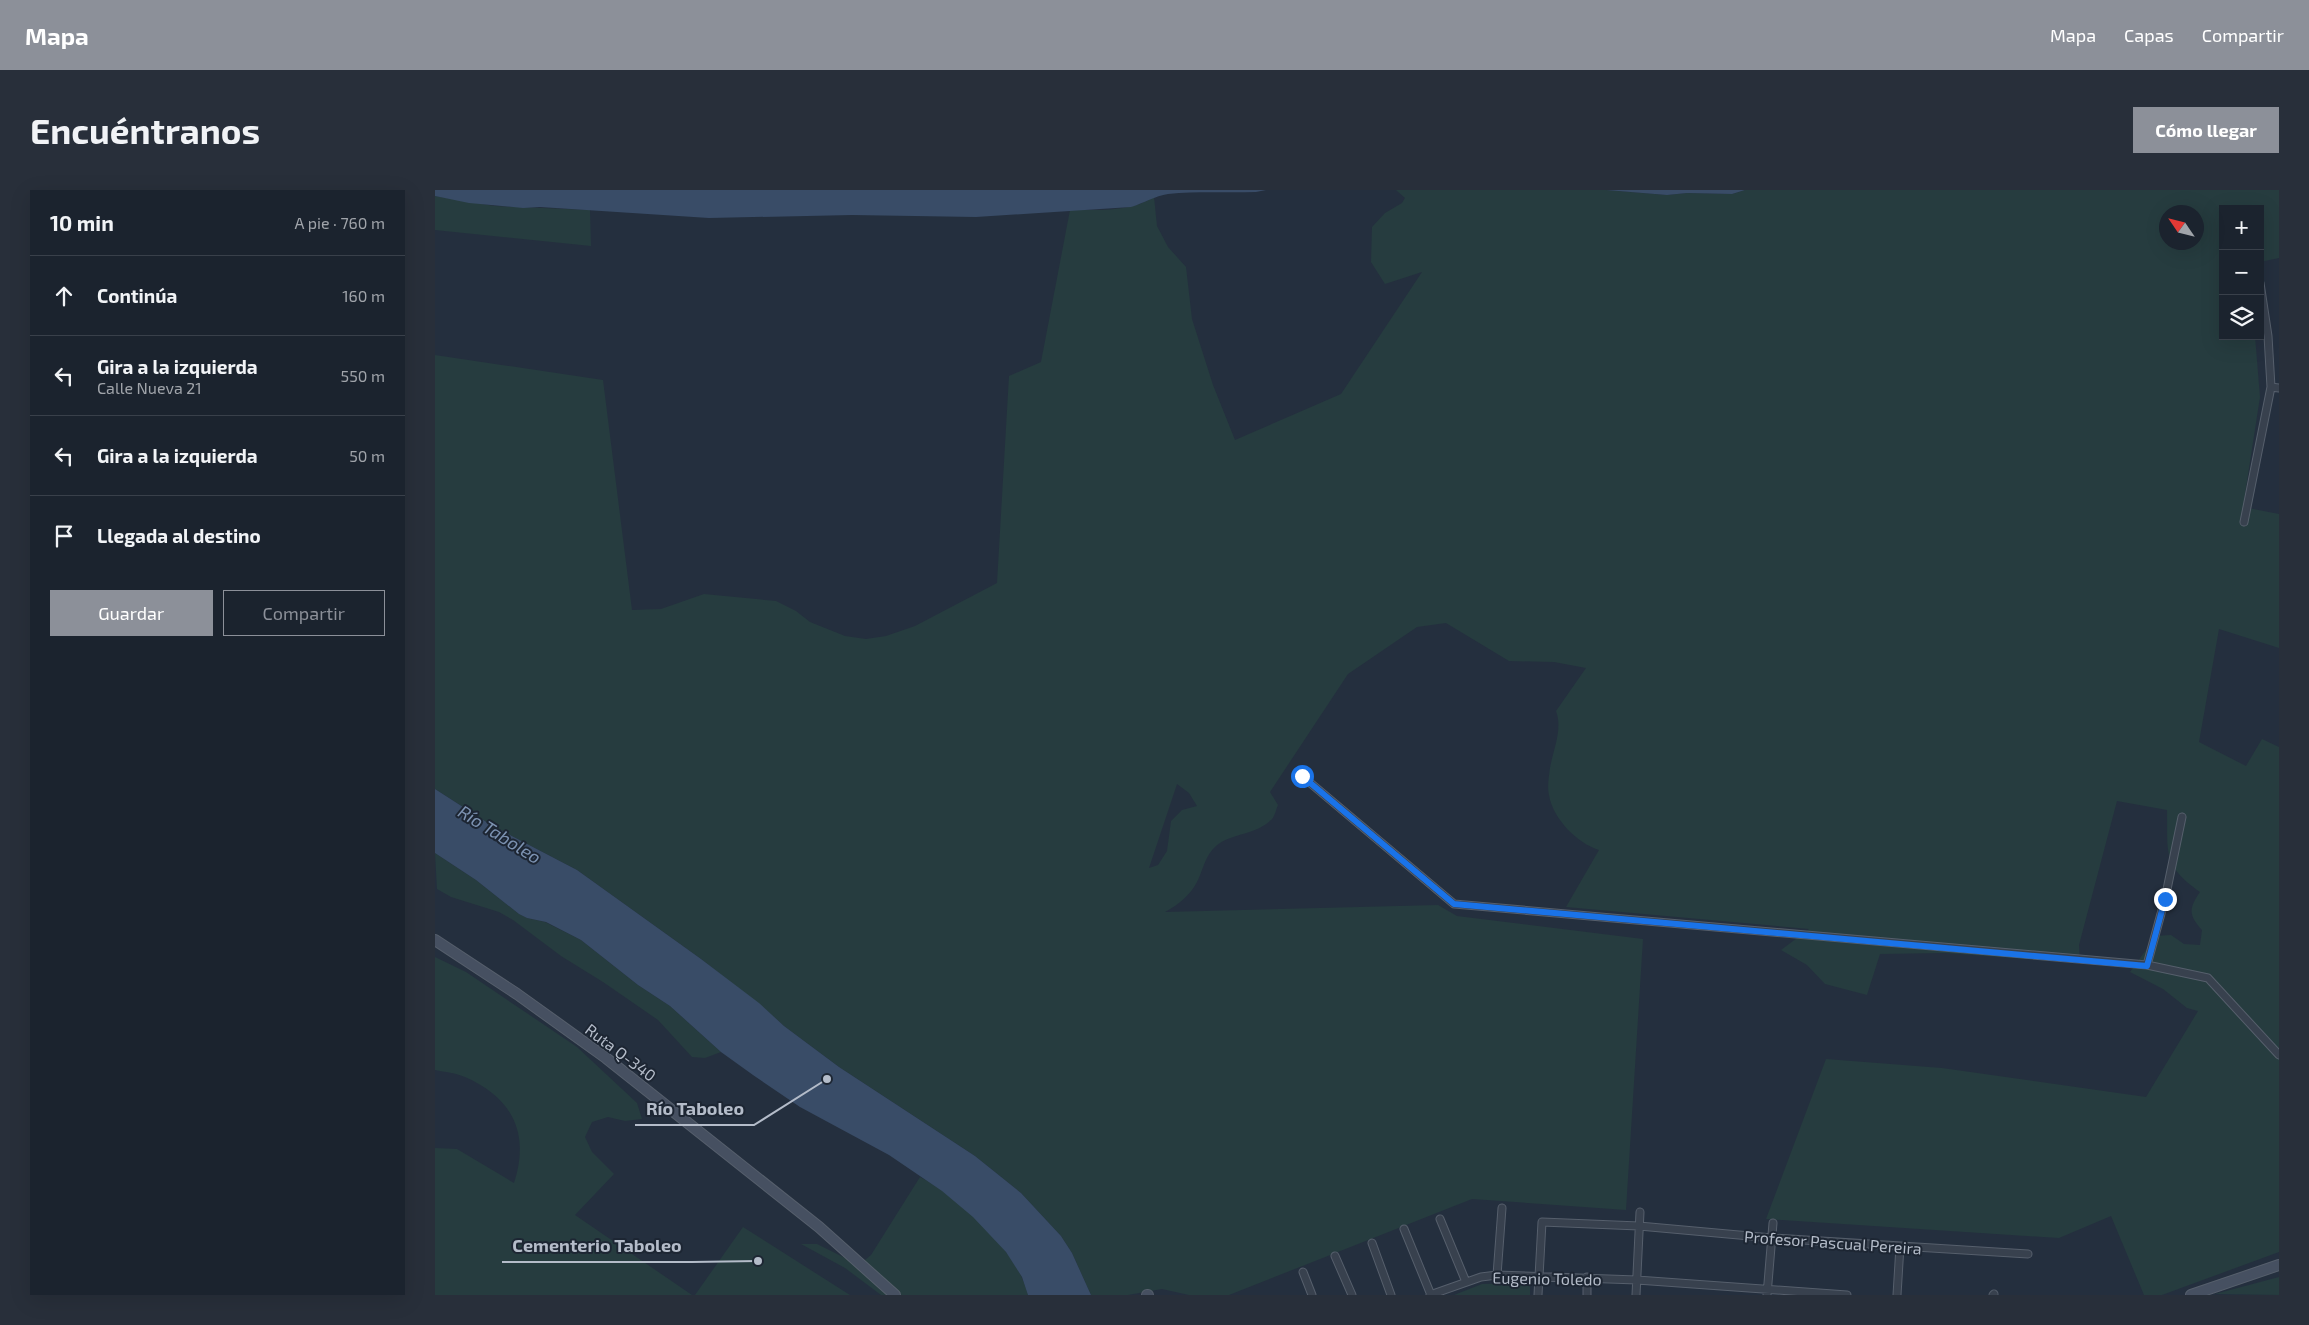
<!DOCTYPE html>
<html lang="es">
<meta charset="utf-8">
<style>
:root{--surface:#1b232e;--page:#282f3a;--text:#f1f3f6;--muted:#a0a4aa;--line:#39404a;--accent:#8c9099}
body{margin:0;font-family:"Exo 2",sans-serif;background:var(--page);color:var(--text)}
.controls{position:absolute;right:15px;top:15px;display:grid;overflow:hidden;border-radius:0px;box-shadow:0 5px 20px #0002}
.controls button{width:45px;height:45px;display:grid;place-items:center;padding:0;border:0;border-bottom:1px solid var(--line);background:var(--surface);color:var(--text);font:25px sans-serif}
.compass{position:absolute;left:1724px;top:15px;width:45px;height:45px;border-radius:50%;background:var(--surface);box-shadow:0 5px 20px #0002;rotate:305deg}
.stop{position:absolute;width:15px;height:15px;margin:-11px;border:4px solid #1a73e8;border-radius:50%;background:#fff}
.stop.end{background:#1a73e8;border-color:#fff;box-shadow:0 1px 5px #0008}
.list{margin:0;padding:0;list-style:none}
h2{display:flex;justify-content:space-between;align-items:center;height:65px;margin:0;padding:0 20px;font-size:21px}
h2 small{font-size:16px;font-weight:400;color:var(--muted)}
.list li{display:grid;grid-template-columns:32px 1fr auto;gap:15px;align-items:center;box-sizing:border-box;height:80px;padding:0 20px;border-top:1px solid var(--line)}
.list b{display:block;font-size:19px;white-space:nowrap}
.list p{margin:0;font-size:16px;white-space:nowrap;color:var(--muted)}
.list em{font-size:16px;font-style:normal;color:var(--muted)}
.actions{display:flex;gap:10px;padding:15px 20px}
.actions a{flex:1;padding:11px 0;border:1px solid var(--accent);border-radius:0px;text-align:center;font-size:18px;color:var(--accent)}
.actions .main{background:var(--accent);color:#fff}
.icon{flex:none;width:28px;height:28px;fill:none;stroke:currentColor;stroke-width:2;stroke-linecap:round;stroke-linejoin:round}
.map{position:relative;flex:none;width:1844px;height:1105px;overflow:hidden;border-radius:0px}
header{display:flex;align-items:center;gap:30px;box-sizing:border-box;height:70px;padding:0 25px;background:var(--accent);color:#fff}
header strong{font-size:24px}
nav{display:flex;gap:28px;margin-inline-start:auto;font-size:18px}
.intro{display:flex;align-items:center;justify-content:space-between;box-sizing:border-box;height:120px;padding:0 30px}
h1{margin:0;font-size:35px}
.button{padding:12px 22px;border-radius:0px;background:var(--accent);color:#fff;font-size:18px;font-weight:700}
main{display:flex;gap:30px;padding:0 30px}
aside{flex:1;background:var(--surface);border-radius:0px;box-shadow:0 5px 20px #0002}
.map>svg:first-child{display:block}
.green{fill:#263c3f;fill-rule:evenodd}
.water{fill:#394c67}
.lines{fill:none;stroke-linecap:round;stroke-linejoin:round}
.street-casing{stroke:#565f6c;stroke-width:9}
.secondary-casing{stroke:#565f6c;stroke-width:12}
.street{stroke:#38414e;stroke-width:7}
.secondary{stroke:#465061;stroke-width:10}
.route{stroke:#1a73e8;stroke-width:6}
.labels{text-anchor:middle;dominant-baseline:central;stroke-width:4;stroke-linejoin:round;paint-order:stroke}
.street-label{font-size:16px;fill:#b4bcc9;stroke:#1d2633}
.water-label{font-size:18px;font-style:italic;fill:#7c92b1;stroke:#1d2633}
.leader{fill:none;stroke:#b4bcc9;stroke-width:2}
.callout-dot{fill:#b4bcc9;stroke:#1d2633;stroke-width:2}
.callout-label{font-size:18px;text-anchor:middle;font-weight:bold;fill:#b4bcc9;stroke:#1d2633;stroke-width:4;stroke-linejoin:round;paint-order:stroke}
</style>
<header>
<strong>Mapa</strong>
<nav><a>Mapa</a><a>Capas</a><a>Compartir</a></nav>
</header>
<div class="intro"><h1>Encuéntranos</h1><a class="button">Cómo llegar</a></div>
<main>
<aside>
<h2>10 min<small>A pie · 760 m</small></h2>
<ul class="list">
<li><svg class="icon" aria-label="ahead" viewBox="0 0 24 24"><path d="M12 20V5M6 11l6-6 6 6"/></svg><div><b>Continúa</b></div><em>160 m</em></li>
<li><svg class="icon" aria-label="left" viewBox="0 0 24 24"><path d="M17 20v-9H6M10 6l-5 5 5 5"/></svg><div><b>Gira a la izquierda</b><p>Calle Nueva 21</p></div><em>550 m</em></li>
<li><svg class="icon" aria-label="left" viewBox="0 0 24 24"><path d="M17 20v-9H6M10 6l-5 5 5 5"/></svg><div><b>Gira a la izquierda</b></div><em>50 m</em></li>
<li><svg class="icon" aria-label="arrive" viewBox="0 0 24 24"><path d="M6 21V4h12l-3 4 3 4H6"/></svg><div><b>Llegada al destino</b></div></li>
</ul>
<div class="actions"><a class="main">Guardar</a><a>Compartir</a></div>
</aside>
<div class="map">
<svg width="1844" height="1105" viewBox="0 0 1844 1105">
<rect width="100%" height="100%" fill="#242f3e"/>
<path class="green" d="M 961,0 L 1171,0 L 1232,5 L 1252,3 L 1297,4 L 1310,0 L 1844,0 L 1844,68 L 1825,72 L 1825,19 L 1788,19 L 1788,146 L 1820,146 L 1825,207 L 1808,317 L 1844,324 L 1844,458 L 1784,439 L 1764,552 L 1811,576 L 1827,549 L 1844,557 L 1844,1062 L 1727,1105 L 1709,1105 L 1676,1026 L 1624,1048 L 1331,1029 L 1391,869 L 1507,878 L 1711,907 L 1763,821 L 1752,818 L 1728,799 L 1695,782 L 1721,746 L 1736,745 L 1749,754 L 1765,755 L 1767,740 C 1753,725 1754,718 1765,702 C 1727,675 1733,663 1732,620 L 1682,611 L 1644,755 L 1645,773 L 1510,763 L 1445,764 L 1432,805 L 1390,794 L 1372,775 L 1346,760 L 1374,739 L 1131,717 L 1164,660 C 1142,653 1118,629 1114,605 C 1112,597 1114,586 1115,578 C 1118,560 1128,539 1121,521 L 1151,478 L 1119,472 L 1074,471 L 1011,433 L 982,437 L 913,484 L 835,602 L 843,615 C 841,619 840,626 837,629 C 822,645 796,643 781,656 C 770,666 769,677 763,690 C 755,706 744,714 730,722 L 1003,715 L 1022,726 L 1208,749 L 1191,1020 L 1037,1009 L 794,1105 L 754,1105 L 727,1099 L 693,1105 L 656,1105 L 637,1063 L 626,1046 L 586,1003 L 540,966 L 404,877 L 349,836 L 330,819 L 266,769 L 142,680 L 56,635 L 0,599 L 0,165 L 168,190 L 197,420 L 226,419 L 269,404 L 341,411 L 361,421 L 375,432 L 410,446 L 431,449 L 451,446 L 480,436 L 562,393 L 574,186 L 606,172 L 635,20 C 663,20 696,22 719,7 L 722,36 L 733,57 L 751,77 L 757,129 L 778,195 L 800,250 L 906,204 L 987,82 L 950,94 L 936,72 L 937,37 L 950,23 L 967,13 L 970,8 ZM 1732,22 L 1762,22 L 1762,52 L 1732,52 ZM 742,594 L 754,603 L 762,616 L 747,620 L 736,631 L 732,661 L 723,675 L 714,678 Z
M 0,6 L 59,16 L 155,20 L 156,56 L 0,40 Z
M 0,663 L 41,690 L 84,724 L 92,728 L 110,732 L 146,750 L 203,795 L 235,816 L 286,862 L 270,868 L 257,867 L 223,830 L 168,792 L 126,766 L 78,730 L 64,722 L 16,707 L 2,699 Z
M 0,767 L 31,782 L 142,857 L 202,913 L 207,929 L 190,931 L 173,927 L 157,932 L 150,947 L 157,962 L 179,984 L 140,1025 L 257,1105 L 0,1105 L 0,958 L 22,959 L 79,993 C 95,944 78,908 30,887 C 21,883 10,882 0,880 Z
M 485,987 C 524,1007 583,1061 593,1105 L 446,1105 L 410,1078 L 366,1054 L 382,1054 L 424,1075 L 436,1065 Z
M 308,1037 L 415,1105 L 260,1105 Z
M 1844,1087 L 1844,1105 L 1780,1104 Z
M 1095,1093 L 1095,1105 L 1019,1105 L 1047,1094 Z"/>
<path class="water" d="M 0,0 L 831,0 L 821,2 C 792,3 762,1 733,4 C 720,6 709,13 696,17 L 541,27 L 417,25 L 274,28 L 105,17 L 88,18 L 34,13 L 0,6 Z
M 1171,0 L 1310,0 L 1297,4 L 1252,3 L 1232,5 Z
M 0,599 L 56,635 L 142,680 L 266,769 L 324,813 L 349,836 L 404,877 L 540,966 L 586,1003 L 626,1046 L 637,1063 L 656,1105 L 593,1105 L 587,1087 L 571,1062 L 538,1027 L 507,1001 L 454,965 L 365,917 L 318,885 L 286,862 L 235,816 L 203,795 L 146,750 L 111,732 L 92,728 L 84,724 L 41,690 L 0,663 Z"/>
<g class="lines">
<defs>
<path id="street" d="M 1836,197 L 1844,198
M 1809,332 L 1836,197 L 1833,146 L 1825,93
M 867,586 L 1019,714 L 1712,775 L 1773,788 L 1844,865
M 1712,775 L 1730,709 L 1747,627
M 1005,1029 L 1031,1092
M 969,1039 L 996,1105
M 937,1053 L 956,1105
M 900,1066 L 917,1105
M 868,1082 L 877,1105
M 1062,1085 L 1067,1018
M 995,1105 L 1046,1087 L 1062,1085 L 1202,1090 L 1412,1105
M 1103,1105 L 1107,1032 L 1204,1036 L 1337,1048 L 1593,1064
M 1152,1105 L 1152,1087
M 1201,1105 L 1205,1022
M 1332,1105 L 1338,1033
M 1462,1105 L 1465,1056
M 1558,1105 L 1559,1104"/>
<path id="secondary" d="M 0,750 L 82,804 L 171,868 L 384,1037 L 460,1105
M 712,1105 L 713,1105
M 1756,1105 L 1844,1075"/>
</defs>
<use href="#street" class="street-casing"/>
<use href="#secondary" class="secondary-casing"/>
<use href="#street" class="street"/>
<use href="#secondary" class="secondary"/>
</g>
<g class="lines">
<path class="route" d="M 867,586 L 1019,714 L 1712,776 L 1730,709"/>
</g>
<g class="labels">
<g class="street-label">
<text transform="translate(186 862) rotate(37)">Ruta Q-340</text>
<text transform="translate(1398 1052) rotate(4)">Profesor Pascual Pereira</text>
<text transform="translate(1112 1088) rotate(1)">Eugenio Toledo</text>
</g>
<g class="water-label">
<text transform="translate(65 644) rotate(32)">Río Taboleo</text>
</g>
</g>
<path class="leader" d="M392 889L319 935H200M323 1071L257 1072H67"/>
<g class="callout-dot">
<circle cx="392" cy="889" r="5"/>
<circle cx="323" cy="1071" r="5"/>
</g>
<g class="callout-label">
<text x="260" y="925">Río Taboleo</text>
<text x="162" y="1062">Cementerio Taboleo</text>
</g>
</svg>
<div class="controls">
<button>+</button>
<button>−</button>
<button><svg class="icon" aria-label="layers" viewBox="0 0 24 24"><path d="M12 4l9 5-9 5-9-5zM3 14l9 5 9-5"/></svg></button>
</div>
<svg class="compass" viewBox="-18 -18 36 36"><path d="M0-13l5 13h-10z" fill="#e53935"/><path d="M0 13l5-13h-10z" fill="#a0a4aa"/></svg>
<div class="stop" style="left:867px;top:586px"></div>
<div class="stop end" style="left:1730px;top:709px"></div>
</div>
</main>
